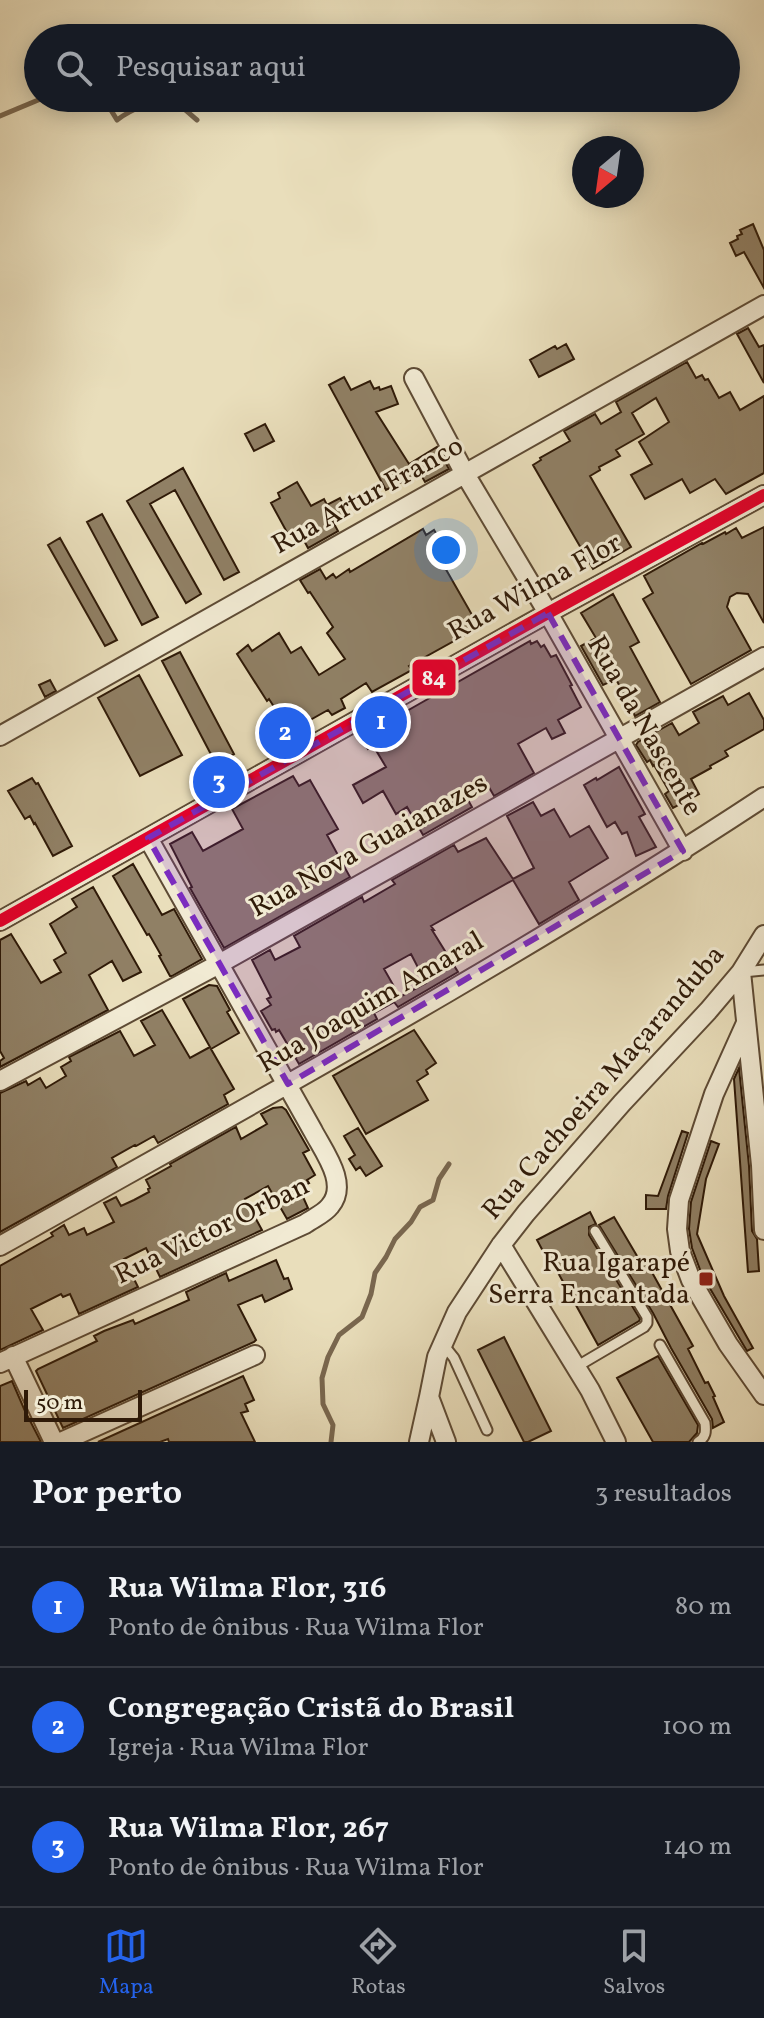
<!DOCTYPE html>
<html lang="pt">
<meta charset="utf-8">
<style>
:root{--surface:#171b24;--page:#242831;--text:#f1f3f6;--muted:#9ea1a6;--line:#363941;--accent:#2563eb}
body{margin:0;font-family:Vollkorn,serif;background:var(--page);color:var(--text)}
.compass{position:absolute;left:572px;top:136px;width:72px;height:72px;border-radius:50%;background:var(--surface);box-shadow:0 4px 20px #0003;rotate:209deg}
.scale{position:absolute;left:24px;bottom:20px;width:118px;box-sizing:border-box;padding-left:8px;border:4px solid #2f1a08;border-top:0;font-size:22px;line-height:28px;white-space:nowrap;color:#2f1a08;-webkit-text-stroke:6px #f1ead3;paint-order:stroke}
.you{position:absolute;left:446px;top:550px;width:28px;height:28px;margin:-20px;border:6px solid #fff;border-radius:50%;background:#1a73e8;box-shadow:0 0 0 12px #1a73e833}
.badge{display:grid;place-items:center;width:52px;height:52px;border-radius:50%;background:var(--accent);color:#fff;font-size:26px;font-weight:700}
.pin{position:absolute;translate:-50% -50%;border:4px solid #fff;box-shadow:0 2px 8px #0006}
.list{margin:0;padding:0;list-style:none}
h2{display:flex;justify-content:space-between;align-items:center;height:104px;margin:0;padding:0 32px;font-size:34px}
h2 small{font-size:26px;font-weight:400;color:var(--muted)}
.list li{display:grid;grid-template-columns:52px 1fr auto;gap:24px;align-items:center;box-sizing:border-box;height:120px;padding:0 32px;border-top:2px solid var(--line)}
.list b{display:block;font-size:30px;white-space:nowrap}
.list p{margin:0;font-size:26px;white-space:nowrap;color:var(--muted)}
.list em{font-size:26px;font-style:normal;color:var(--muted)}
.icon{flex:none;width:44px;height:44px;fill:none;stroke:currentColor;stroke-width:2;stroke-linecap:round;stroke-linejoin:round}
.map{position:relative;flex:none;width:764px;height:1442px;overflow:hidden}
.search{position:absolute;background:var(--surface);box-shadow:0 4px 20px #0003;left:24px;right:24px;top:24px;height:88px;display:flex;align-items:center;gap:20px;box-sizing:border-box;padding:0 28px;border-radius:44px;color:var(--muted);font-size:30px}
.sheet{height:464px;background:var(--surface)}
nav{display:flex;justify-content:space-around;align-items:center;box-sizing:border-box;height:112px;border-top:2px solid var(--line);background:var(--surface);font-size:22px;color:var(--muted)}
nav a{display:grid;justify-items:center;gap:4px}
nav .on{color:var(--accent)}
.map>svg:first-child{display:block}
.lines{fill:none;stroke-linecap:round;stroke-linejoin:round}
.stream{stroke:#79674f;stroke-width:5}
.building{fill:#908065;stroke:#2f1a08;stroke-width:2;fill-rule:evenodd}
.lane-casing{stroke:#5e4b35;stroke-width:13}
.street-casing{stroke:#5e4b35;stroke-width:22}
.lane{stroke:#f1ead3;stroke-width:9}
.street{stroke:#f1ead3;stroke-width:18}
.bus-1-casing{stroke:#f1ead3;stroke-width:18}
.bus-1{stroke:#e4002b;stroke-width:12}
.marked{fill:#7b2cbf;fill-opacity:0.2;stroke:#7b2cbf;stroke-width:6;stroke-dasharray:16 10;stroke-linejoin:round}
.poi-dot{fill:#8f2418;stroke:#f1ead3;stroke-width:3}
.labels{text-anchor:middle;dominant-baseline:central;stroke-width:6;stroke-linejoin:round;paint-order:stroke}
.street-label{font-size:28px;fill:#2f1a08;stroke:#f1ead3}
.poi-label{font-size:28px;fill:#2f1a08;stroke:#f1ead3;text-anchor:end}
.line-badge{stroke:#f1ead3;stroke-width:3}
.badge-label{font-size:22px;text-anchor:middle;font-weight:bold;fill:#fff}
</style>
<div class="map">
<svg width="764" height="1442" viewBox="0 0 764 1442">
<rect width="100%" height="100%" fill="#e9debb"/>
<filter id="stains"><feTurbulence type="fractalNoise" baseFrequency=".0025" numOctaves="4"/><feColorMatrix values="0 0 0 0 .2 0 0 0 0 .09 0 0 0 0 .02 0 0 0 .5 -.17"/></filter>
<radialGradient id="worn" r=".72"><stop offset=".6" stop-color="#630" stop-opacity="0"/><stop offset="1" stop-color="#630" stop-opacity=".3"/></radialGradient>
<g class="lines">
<path class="stream" d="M 100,98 L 106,102 L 117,120 C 130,110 158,97 175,103 C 182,106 191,115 197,120
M 0,116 L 43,98
M 331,1442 L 333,1425 L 323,1404 L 322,1378 L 328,1357 L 339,1335 L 362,1317 L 371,1294 L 375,1273 L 386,1257 L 395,1239 L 411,1222 L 420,1207 L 433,1200 L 439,1179 L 449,1164"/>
</g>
<path class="building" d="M 753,224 L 764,250 L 764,288 L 744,252 L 736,256 L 730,243 L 738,239 L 737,236 L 742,234 L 740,230 Z
M 748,328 L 759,347 L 764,345 L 764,383 L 737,334 Z
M 566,344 L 574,359 L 539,377 L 530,360 L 555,346 L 557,349 Z
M 687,362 L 696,378 L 702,375 L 705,380 L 708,379 L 719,398 L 730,392 L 740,410 L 764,396 L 764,473 L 726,494 L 715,479 L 690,493 L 682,479 L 645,499 L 631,475 L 652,464 L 639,442 L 669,422 L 656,398 L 632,413 L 644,434 L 616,450 L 620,456 L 599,467 L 600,470 L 590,476 L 631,547 L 593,569 L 533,465 L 541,460 L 540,458 L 570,441 L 564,431 L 595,414 L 601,424 L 621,412 L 616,402 Z
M 344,377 L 351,390 L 370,381 L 374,389 L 379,387 L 380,390 L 391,386 L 398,404 L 376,412 L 409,464 L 437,447 L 449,469 L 425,482 L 420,473 L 386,490 L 329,385 Z
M 265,424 L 274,441 L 254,451 L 245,434 Z
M 183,468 L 239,572 L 224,580 L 175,490 L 150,504 L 201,594 L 186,603 L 127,501 Z
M 297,482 L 311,506 L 324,499 L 327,505 L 340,498 L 349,514 L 333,522 L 338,531 L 308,548 L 299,531 L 289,536 L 271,503 L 280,498 L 278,493 Z
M 102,514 L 158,617 L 142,625 L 87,522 Z
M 764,527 L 764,623 L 748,594 L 737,593 L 730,597 L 727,607 L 751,650 L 691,684 L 643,599 L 653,593 L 644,576 L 702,543 L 703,544 L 725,532 L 726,534 L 736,528 L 742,538 Z
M 423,529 L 426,535 L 434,530 L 444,547 L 447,554 L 440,559 L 479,627 L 409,666 L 412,670 L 372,692 L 366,683 L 341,699 L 345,708 L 332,715 L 328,710 L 303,724 L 300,720 L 287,727 L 269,699 L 267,701 L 237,654 L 248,645 L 252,651 L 279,633 L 291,653 L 301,647 L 319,675 L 345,659 L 327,633 L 333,627 L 310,592 L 308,593 L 300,580 L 320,569 L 326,579 L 333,574 L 336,578 L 349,569 L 350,572 Z
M 60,538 L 117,640 L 105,646 L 48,545 Z
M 613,594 L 639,642 L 630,647 L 660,702 L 635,716 L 616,679 L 603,685 L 581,646 L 596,638 L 581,613 Z
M 530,641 L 531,644 L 537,641 L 541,647 L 544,645 L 551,657 L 556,655 L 572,685 L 570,686 L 581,707 L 558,720 L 565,733 L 552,739 L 546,728 L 518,744 L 534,773 L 494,796 L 483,777 L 463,791 L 472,807 L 423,835 L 407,807 L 396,814 L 383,791 L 363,803 L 353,785 L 386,767 L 374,747 L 368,749 L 361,737 Z
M 180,652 L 234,754 L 216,764 L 162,661 Z
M 139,675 L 182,755 L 140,776 L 98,698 Z
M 50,680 L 56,691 L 45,697 L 39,685 Z
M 749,693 L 764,720 L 764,729 L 725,751 L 728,756 L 710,766 L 711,768 L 691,779 L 699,794 L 673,808 L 665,794 L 669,791 L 654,765 L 653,766 L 650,760 L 647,762 L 636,745 L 638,742 L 672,723 L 679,735 L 699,723 L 693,712 L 723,696 L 728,705 Z
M 619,767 L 645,814 L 639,817 L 656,847 L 636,856 L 627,832 L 622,834 L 615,822 L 607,827 L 584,785 L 596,778 L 597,780 Z
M 293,776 L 299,786 L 310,780 L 338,829 L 327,835 L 350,877 L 224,948 L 190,888 L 192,887 L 170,844 L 192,832 L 203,851 L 243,829 L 232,809 Z
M 32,778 L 36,784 L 38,783 L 72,846 L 53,856 L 35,823 L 34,824 L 30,816 L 25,819 L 8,791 Z
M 533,802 L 541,816 L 554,809 L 570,837 L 589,826 L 608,858 L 569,882 L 579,900 L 539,924 L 513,880 L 431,926 L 434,930 L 432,930 L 458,972 L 398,1007 L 394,1002 L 374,1013 L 377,1019 L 299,1064 L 279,1030 L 276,1032 L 275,1029 L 272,1030 L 261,1011 L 271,1005 L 267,999 L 271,997 L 252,960 L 270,950 L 275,960 L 300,947 L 294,936 L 362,897 L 364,902 L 395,884 L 392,880 L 454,845 L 458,852 L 486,838 L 513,879 L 534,868 L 507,816 ZM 411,954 L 426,983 L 400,997 L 384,969 Z
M 133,864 L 162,915 L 174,909 L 202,959 L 172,976 L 170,976 L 159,956 L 161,955 L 149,934 L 147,935 L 113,876 Z
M 93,887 L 141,972 L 123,981 L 112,961 L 89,975 L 108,1010 L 0,1067 L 0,1061 L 4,1058 L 0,1051 L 0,940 L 11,934 L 41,983 L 61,972 L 54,960 L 66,953 L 50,924 L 77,907 L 72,899 Z
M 209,985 L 217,986 L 230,1010 L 227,1012 L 239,1033 L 211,1049 L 234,1089 L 224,1095 L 228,1104 L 158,1143 L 154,1136 L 136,1146 L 135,1145 L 112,1158 L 117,1167 L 0,1232 L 0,1093 L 26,1081 L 28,1085 L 40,1078 L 46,1088 L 66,1076 L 61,1067 L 71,1061 L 69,1057 L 120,1031 L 134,1056 L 155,1045 L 141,1021 L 162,1010 L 190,1058 L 210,1047 L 183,999 Z
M 414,1030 L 436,1063 L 426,1070 L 428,1074 L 417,1081 L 428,1100 L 366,1134 L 333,1076 Z
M 739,1068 L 749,1166 L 752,1231 L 757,1239 L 759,1271 L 748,1272 L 734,1079 Z
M 282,1107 L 286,1110 L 309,1150 L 303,1153 L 315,1175 L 307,1180 L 309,1183 L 299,1188 L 308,1208 L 287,1219 L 268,1186 L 245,1199 L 262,1230 L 160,1277 L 146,1248 L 124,1259 L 138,1287 L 79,1314 L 70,1294 L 63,1297 L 61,1294 L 31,1309 L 43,1330 L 0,1350 L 0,1266 L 53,1236 L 51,1233 L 64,1225 L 69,1235 L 84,1228 L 87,1235 L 114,1222 L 104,1203 L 116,1197 L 121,1206 L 134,1200 L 149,1192 L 148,1189 L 150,1188 L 146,1180 L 171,1166 L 170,1164 L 236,1127 L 241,1139 L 267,1124 L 261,1114 L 273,1108 Z
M 358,1128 L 382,1166 L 366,1176 L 360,1167 L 356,1170 L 349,1159 L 355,1155 L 344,1136 Z
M 682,1131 L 688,1133 L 668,1196 L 666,1209 L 646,1209 L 646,1195 L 658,1196 Z
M 711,1141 L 719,1144 L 706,1179 L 697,1234 L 724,1296 L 753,1348 L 747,1351 L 702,1275 L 692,1248 L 689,1229 L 691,1202 Z
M 590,1212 L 596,1224 L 589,1227 L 589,1235 L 640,1319 L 639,1321 L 598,1345 L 546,1251 L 544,1253 L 537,1240 Z
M 614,1217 L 640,1261 L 644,1258 L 693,1346 L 688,1349 L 705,1383 L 708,1382 L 715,1396 L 713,1397 L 724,1422 L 713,1428 L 712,1419 L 671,1348 L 653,1313 L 599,1225 Z
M 276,1260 L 284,1279 L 288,1278 L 292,1289 L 265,1302 L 262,1295 L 238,1305 L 256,1340 L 254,1342 L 63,1428 L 36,1371 L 38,1369 L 97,1341 L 94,1336 L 104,1331 L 133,1320 L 135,1324 L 189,1300 L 186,1292 L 226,1273 L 229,1281 Z
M 504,1337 L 551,1431 L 528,1442 L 524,1442 L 478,1350 Z
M 658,1356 L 698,1425 L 697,1433 L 689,1442 L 653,1442 L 617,1378 Z
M 243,1376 L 254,1400 L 245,1404 L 248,1411 L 241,1413 L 255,1442 L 169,1442 L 168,1439 L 160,1442 L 98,1442 Z
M 12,1381 L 25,1411 L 41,1442 L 0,1442 L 0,1386 Z"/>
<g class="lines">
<defs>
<path id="lane" d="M 743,972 L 764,970
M 442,1343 L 454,1358 L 487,1430
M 660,1345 L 705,1423 C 706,1432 706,1437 698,1442
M 576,1367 L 644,1327 L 647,1323 L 647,1317 L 595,1231"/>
<path id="street" d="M 414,378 L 465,474 L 548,613 L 683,851
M 0,736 L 764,305
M 0,921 L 548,613 L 764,495
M 741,972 L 761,1165 L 764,1230
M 746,1023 L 714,1094 L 679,1200 L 677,1229 L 680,1251 L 691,1280 L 728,1344 L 764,1395
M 0,1081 L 219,964 L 764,657
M 501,1245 L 590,1390 L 616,1442
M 0,1246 C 257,1101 517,960 764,797
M 13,1356 L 54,1442
M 0,1363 L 305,1224 C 313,1218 324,1214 330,1206 C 349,1184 324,1152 313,1131 L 148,838
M 61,1442 L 255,1355
M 419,1442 L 429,1397
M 446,1442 L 429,1397 L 437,1357 L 457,1312 L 501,1245 L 526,1213 L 622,1103 L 708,1011 L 741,972 L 764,935"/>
</defs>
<use href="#lane" class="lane-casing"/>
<use href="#street" class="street-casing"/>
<use href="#lane" class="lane"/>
<use href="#street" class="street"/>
<defs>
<path id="bus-1" d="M 0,921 L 548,613 L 764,495"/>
</defs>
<use href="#bus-1" class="bus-1-casing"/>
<use href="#bus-1" class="bus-1"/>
</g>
<path class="marked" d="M 548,613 L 683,851 L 288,1084 L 148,838 Z"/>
<rect class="poi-dot" x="698" y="1271" width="16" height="16" rx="4"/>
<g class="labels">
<g class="street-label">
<text transform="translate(368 496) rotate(-29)">Rua Artur Franco</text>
<text transform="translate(535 588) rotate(-29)">Rua Wilma Flor</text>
<text transform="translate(644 726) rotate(60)">Rua da Nascente</text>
<text transform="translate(369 846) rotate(-29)">Rua Nova Guaianazes</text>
<text transform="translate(371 1003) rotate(-30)">Rua Joaquim Amaral</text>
<text transform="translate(604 1083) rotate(-49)">Rua Cachoeira Maçaranduba</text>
<text transform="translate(212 1231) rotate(-26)">Rua Victor Orban</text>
</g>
<g class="poi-label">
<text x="690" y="1263">Rua Igarapé<tspan x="690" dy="32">Serra Encantada</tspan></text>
</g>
</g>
<rect class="line-badge" x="411" y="658" width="46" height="39" rx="8" fill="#e4002b"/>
<g class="badge-label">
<text x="434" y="685">84</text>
</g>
<rect width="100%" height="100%" filter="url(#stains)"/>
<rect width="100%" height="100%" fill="url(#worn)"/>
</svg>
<svg class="compass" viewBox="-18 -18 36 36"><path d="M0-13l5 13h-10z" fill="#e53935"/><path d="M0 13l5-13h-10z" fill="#9ea1a6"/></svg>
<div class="scale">50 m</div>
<div class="you"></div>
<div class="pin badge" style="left:381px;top:722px">1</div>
<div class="pin badge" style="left:285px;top:733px">2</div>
<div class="pin badge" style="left:219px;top:782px">3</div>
<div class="search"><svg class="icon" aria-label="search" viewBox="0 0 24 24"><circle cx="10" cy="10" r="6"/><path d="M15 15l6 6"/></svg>Pesquisar aqui</div>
</div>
<section class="sheet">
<h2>Por perto<small>3 resultados</small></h2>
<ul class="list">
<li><span class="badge">1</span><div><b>Rua Wilma Flor, 316</b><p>Ponto de ônibus · Rua Wilma Flor</p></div><em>80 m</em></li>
<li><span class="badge">2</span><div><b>Congregação Cristã do Brasil</b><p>Igreja · Rua Wilma Flor</p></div><em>100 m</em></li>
<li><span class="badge">3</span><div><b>Rua Wilma Flor, 267</b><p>Ponto de ônibus · Rua Wilma Flor</p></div><em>140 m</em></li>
</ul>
</section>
<nav>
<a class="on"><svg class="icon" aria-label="map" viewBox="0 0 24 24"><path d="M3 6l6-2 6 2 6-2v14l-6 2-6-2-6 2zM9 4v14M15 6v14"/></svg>Mapa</a>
<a><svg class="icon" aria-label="directions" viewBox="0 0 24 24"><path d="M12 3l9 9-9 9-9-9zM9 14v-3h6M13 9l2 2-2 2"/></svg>Rotas</a>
<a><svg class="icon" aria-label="saved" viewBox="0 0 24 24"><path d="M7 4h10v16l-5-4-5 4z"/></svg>Salvos</a>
</nav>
